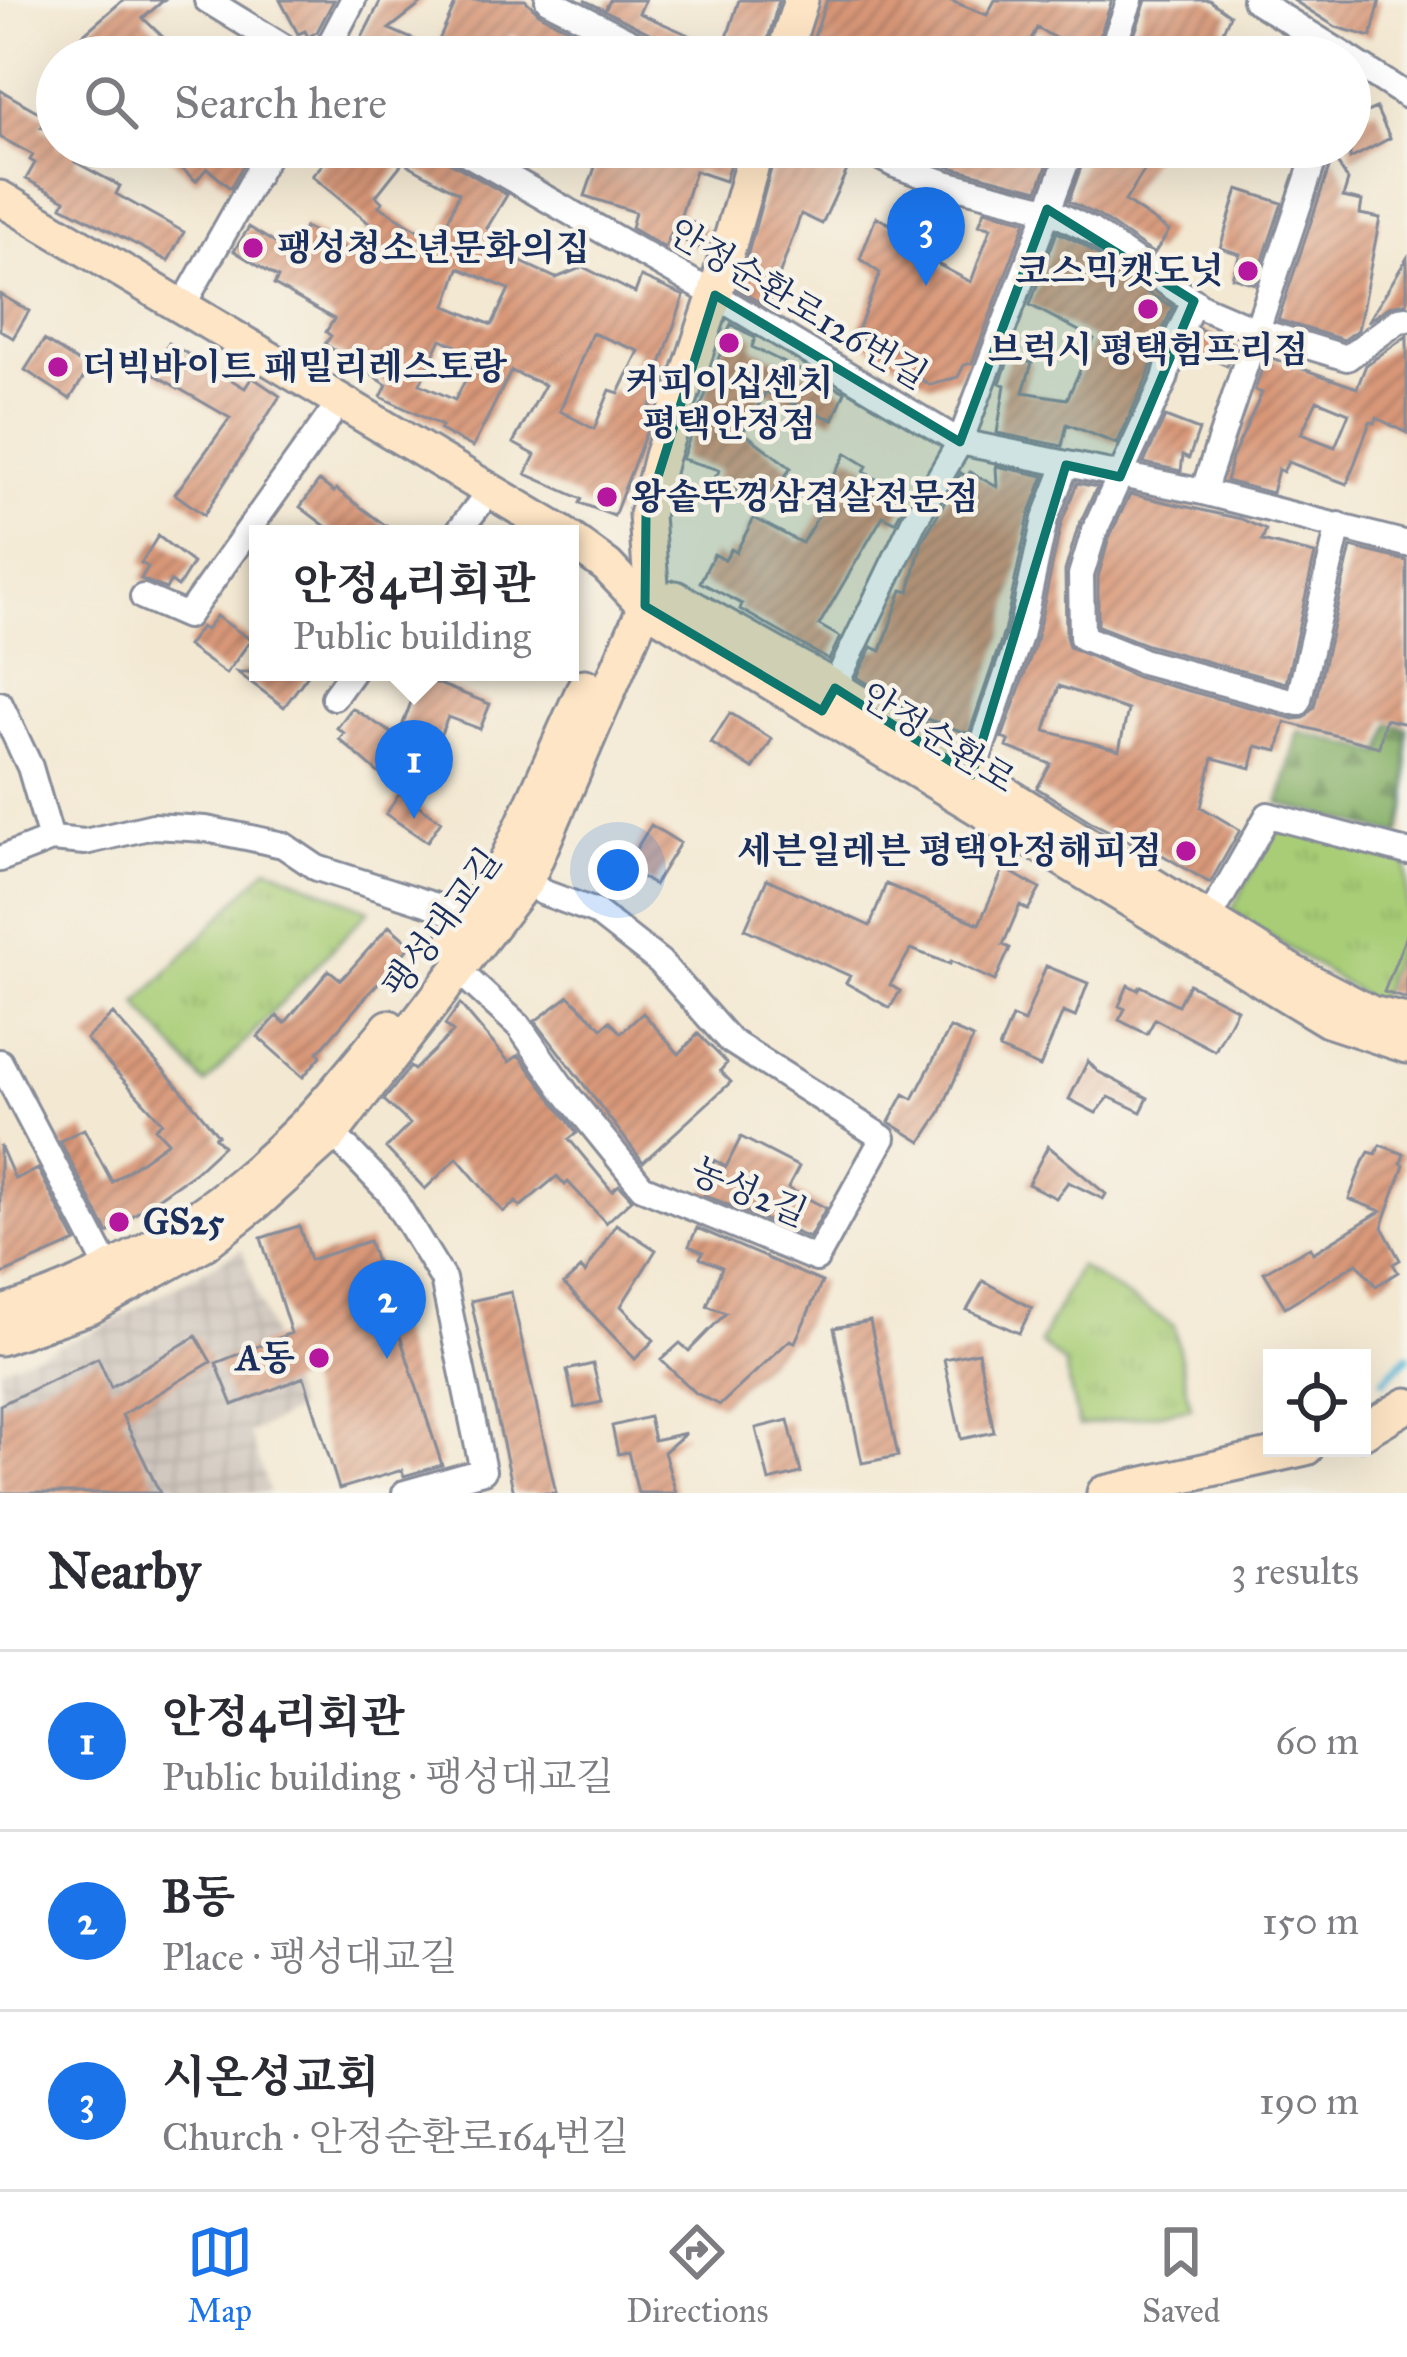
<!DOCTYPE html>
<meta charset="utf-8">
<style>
:root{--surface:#fff;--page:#f2f2f3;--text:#2b2b33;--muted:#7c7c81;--line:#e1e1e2;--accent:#1a73e8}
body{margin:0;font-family:"IM FELL Great Primer","Noto Serif KR",serif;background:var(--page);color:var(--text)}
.controls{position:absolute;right:36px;bottom:36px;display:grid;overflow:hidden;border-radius:0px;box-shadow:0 12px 48px #0002}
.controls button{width:108px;height:108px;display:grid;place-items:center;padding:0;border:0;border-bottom:3px solid var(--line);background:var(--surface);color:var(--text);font:60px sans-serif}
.you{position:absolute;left:618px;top:870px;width:42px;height:42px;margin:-30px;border:9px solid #fff;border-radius:50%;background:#1a73e8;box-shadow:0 0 0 18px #1a73e833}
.badge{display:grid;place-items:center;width:78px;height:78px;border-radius:50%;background:var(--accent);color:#fff;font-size:39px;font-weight:700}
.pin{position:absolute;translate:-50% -99px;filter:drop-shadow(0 3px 6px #0008)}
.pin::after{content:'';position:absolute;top:63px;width:42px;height:36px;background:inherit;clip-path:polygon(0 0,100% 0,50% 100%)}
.popup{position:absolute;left:249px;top:525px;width:330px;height:156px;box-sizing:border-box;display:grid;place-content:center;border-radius:0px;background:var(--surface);filter:drop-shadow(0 3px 9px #0005);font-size:39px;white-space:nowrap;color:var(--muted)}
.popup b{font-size:45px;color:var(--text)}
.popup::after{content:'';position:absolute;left:50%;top:100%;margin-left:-24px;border:24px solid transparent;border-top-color:var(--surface)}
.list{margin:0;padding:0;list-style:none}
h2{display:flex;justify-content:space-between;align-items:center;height:156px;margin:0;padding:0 48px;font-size:51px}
h2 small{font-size:39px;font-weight:400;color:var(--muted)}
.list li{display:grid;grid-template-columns:78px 1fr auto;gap:36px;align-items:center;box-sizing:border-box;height:180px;padding:0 48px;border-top:3px solid var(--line)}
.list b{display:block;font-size:45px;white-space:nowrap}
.list p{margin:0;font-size:39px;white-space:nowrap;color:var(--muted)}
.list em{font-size:39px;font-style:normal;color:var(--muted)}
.icon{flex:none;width:66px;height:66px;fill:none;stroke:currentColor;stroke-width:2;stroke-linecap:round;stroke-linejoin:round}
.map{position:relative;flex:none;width:1407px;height:1493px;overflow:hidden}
.search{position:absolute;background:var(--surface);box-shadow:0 12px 48px #0002;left:36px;right:36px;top:36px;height:132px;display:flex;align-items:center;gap:30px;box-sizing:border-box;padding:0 42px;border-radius:66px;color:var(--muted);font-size:45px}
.sheet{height:696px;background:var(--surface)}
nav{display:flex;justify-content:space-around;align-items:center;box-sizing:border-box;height:168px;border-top:3px solid var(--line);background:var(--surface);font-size:33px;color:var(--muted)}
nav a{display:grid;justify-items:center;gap:6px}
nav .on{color:var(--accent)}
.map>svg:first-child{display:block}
.industrial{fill:url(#industrial-grid)}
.grass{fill:url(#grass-tufts);stroke:#627e6a;stroke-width:3}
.forest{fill:url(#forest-firs);stroke:#507062;stroke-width:3}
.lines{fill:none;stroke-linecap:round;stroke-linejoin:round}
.stream{stroke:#5ab8d8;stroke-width:8}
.building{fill:url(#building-hatch);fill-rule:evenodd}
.street-casing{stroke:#878c98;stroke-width:30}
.secondary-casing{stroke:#878c98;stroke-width:39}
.street{stroke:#fff;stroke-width:24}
.secondary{stroke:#fee5c5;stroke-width:33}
.marked{fill:#0f766e;fill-opacity:0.2;stroke:#0f766e;stroke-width:9;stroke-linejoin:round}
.poi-dot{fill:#b5179e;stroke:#f7f3e8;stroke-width:4.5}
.labels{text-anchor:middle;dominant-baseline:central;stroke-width:9;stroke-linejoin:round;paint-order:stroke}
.poi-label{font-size:36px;font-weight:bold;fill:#1b2f5e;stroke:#f7f3e8;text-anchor:start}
.street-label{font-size:36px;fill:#1b2f5e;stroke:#f7f3e8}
</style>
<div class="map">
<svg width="1407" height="1493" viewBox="0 0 1407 1493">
<defs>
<pattern id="industrial-grid" width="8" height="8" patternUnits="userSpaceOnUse" patternTransform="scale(3)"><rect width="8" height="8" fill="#ccc2b9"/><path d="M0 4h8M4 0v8" fill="none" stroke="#afa7a1"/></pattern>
<pattern id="grass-tufts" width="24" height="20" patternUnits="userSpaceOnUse" patternTransform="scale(3)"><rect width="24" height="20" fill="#a8cd76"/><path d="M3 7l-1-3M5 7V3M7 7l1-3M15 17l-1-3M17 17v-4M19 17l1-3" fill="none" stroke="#90b068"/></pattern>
<pattern id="forest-firs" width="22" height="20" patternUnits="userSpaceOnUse" patternTransform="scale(3)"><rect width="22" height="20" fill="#86b067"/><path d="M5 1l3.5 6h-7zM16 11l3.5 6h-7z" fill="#6d9058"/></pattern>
<pattern id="building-hatch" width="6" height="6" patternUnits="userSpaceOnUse" patternTransform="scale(3)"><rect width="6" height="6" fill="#d99878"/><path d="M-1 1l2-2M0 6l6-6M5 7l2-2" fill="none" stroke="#af7c66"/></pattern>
</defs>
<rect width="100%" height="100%" fill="#f7f3e8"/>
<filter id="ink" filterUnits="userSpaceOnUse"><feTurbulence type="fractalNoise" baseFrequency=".00833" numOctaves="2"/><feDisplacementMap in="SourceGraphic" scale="24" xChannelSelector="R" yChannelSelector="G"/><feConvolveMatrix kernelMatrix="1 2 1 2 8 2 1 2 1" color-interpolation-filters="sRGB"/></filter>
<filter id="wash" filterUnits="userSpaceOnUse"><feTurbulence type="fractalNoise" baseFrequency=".004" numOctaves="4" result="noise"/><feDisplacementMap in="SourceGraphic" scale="48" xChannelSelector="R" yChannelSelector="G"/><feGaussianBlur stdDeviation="2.7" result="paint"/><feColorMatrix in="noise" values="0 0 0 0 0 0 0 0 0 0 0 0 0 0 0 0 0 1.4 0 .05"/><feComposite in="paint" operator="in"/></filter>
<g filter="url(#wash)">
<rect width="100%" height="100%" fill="#f3e8d2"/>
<path class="industrial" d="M 242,1249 L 297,1410 L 249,1433 L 270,1493 L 0,1493 L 0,1368 L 94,1332 Z"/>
<path class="grass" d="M 1288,828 L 1407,861 L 1407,924 L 1377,1004 L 1231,912 L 1270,835 Z
M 268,867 L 369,910 L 205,1084 L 137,1004 Z
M 1079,1266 L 1174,1326 L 1191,1408 L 1079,1426 L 1064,1363 L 1040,1343 Z"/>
<path class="forest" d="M 1390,724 L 1407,728 L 1407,805 L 1399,835 L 1279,804 L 1298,731 L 1382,753 Z"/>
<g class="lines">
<path class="stream" d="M 1384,1380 L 1407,1357"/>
</g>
<g id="blocks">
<path class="building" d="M 123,0 L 164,0 L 143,18 L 184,57 L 57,57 Z
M 280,0 L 334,0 L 317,32 L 308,37 L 305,31 L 298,34 Z
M 381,0 L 426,0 L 389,29 L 435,49 L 457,0 L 525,0 L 541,15 L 624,57 L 554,57 L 510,35 L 504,57 L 352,57 Z
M 584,0 L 605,10 L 610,0 L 645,0 L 639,13 L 723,50 L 739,0 L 779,0 L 763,57 L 676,57 L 667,42 Z
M 827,0 L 949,0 L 987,15 L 995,0 L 1112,0 L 1093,57 L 1066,48 L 1068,45 L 1037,28 L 1022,57 L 807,57 Z
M 1146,0 L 1209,0 L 1230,15 L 1223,31 L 1277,57 L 1127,57 Z
M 1293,0 L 1380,0 L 1371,37 L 1336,27 Z
M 0,90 L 47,117 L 41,127 L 57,136 L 57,147 L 83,147 L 75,162 L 120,186 L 116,194 L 184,232 L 168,261 L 62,206 L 65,200 L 26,179 L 35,163 L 30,160 L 33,155 L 0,137 Z
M 1376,108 L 1390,138 L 1350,159 L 1350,119 Z
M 157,147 L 224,147 L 233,154 L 251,151 L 230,188 L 207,168 L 196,181 Z
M 338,147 L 433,147 L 448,161 L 507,195 L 487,228 L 524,244 L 517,260 L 556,278 L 583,267 L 635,293 L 641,277 L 684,296 L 660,367 L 664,368 L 653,389 L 658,391 L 650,407 L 655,409 L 614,516 L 580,503 L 582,499 L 526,474 L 535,455 L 513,443 L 545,385 L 511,371 L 473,447 L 440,430 L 442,426 L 381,397 L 387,385 L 325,344 L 331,336 L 326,332 L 334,319 L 274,285 L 278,278 L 234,251 L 249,227 L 291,253 L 305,227 L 356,256 L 370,224 L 312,176 ZM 403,162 L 459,193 L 439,243 L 379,206 L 382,202 L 376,196 ZM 459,268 L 509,289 L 492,325 L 446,306 ZM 592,333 L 639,351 L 619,393 L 610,390 L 594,429 L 560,411 ZM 441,339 L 478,356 L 455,400 L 420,384 Z
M 546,147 L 681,147 L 709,157 L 712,147 L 735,147 L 725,181 L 695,171 L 680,218 L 706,228 L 699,248 L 671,233 L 665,248 L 631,228 L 635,212 L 585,196 L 595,167 Z
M 777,147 L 845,147 L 840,162 L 849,166 L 822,224 L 801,214 L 768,307 L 738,290 Z
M 913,147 L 1054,147 L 1038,190 L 950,167 L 911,153 Z
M 1088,147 L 1159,147 L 1125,201 L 1169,231 L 1154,254 L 1099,216 L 1069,201 Z
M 1333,156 L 1348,181 L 1343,197 L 1362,201 L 1360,214 L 1380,218 L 1358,330 L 1344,340 L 1278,320 Z
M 1238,189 L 1282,203 L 1255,284 L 1232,277 L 1240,254 L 1220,248 Z
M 985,210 L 1026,221 L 972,363 L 964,365 L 958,377 L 930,385 L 865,344 L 858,330 L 880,273 L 860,259 L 876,217 L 932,246 L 928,259 L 971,282 L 991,227 L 979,225 Z
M 1057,232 L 1082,244 L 1136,282 L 1134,285 L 1173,307 L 1159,337 L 1149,373 L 1117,444 L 1067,424 L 1062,446 L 997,433 L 1005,385 L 1000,383 L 1010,356 L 1032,363 L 1023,392 L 1067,399 L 1094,339 L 1030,305 Z
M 1407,258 L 1407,303 L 1390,306 L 1368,322 Z
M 0,294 L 29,311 L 13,338 L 0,330 Z
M 731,324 L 755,338 L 752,347 L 845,392 L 833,420 L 766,392 L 743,432 L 791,468 L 762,508 L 715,477 L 720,470 L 682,459 Z
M 1199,329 L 1235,344 L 1227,366 L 1190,349 Z
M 1407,336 L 1407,433 L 1377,418 L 1375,423 L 1370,422 L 1347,484 L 1288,462 L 1283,472 L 1278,469 L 1272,493 L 1226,481 L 1232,458 L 1262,393 L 1255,390 L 1266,356 L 1357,388 L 1366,365 ZM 1317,400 L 1349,413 L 1335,447 L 1301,434 Z
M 44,340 L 89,369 L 70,399 L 25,370 Z
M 169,343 L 245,388 L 252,377 L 280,396 L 204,515 L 175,494 L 230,418 L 152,373 Z
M 1165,417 L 1199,430 L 1189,458 L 1183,455 L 1181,471 L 1144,463 Z
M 846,453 L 867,466 L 864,472 L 898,491 L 894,497 L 905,504 L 895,522 L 883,516 L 819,625 L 840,637 L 829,660 L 740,609 L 742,604 L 700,582 L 714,554 L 725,560 L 731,549 L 736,552 L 754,518 L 802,543 L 834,490 L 828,486 Z
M 996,466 L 1044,476 L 1029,515 L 1004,632 L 969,734 L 921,717 L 857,677 L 872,647 L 881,651 L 902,590 L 909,592 L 922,542 L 961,473 L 967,477 L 970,472 L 997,487 Z
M 319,481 L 334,492 L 336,489 L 397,534 L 336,534 L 300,507 Z
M 1077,483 L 1097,487 L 1078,527 L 1065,571 L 1066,637 L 1069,647 L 1137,677 L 1294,719 L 1304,718 L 1314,707 L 1351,547 L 1407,561 L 1407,724 L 1385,719 L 1379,747 L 1285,722 L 1278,751 L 1256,746 L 1251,768 L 1213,758 L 1201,807 L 1240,830 L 1210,883 L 1147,846 L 1145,849 L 1093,823 L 1037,788 L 1051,764 L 1007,747 L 1009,741 L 1002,738 L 1036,641 L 1061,524 ZM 1059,686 L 1128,710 L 1119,750 L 1045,731 Z
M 1130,494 L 1241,519 L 1266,530 L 1262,541 L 1315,554 L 1286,683 L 1147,645 L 1098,626 L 1098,577 L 1109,538 Z
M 158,536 L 193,563 L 178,587 L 170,581 L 166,589 L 141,579 L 148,567 L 141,563 Z
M 216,616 L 251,640 L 226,674 L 187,646 L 201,627 L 206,630 Z
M 237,672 L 310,672 L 284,707 Z
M 390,672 L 441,672 L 434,682 L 490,704 L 480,729 L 448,717 L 417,790 L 383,777 L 339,739 L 344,733 L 337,728 L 352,708 L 398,737 L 416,689 Z
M 730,713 L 772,739 L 753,769 L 711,743 Z
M 400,793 L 441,821 L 427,842 L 386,814 Z
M 651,825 L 680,843 L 654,885 L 625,867 Z
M 1004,868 L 1040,889 L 1028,910 L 1020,905 L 1003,945 L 1010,948 L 995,981 L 951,961 L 950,964 L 911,949 L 890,985 L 900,991 L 890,1008 L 846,983 L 850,976 L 745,929 L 767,879 L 870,926 L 886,884 L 979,924 Z
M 389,926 L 411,945 L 318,1052 L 321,1056 L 303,1077 L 258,1037 L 277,1016 L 285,1023 L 329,970 L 341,980 Z
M 1406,936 L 1407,936 L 1407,999 L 1384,992 Z
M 1046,966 L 1088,983 L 1075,1017 L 1063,1012 L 1040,1067 L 999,1049 L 1012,1017 L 1024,1022 Z
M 1189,984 L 1237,1009 L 1215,1051 L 1155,1019 L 1147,1034 L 1119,1020 L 1125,1009 L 1119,1006 L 1128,985 L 1138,990 L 1141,986 L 1178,1005 Z
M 569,996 L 602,1028 L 610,1021 L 621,1033 L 643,1013 L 679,1054 L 698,1034 L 727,1063 L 720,1071 L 731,1082 L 643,1162 L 535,1021 Z
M 460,1004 L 509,1062 L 519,1055 L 577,1133 L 569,1139 L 612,1191 L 619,1185 L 632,1199 L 606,1223 L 568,1182 L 565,1185 L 557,1176 L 520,1207 L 516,1202 L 503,1212 L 457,1158 L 425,1189 L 386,1148 L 410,1124 L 384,1100 L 410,1067 L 414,1070 L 453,1032 L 445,1025 Z
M 113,1014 L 183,1092 L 218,1135 L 215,1137 L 223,1146 L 195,1172 L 108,1233 L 60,1141 L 84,1129 L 112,1182 L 168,1142 L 155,1128 L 162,1122 L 86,1039 Z
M 950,1028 L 973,1038 L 940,1113 L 921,1142 L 889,1122 L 904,1094 L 913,1099 Z
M 1088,1061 L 1097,1071 L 1148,1098 L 1141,1112 L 1109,1097 L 1096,1113 L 1069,1099 Z
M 741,1137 L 799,1167 L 788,1188 L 826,1208 L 809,1238 L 704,1195 L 714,1160 L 726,1167 Z
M 0,1145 L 15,1179 L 38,1169 L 76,1242 L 0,1275 Z
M 1380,1145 L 1404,1154 L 1401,1163 L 1404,1165 L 1382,1227 L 1400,1260 L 1393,1264 L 1398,1272 L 1376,1286 L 1357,1263 L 1285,1307 L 1264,1272 L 1310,1247 L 1313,1253 L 1381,1211 L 1349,1199 L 1363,1162 L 1369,1152 L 1376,1154 Z
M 1048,1146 L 1106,1194 L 1103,1199 L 1068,1182 L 1056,1198 L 1028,1184 Z
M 616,1224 L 656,1250 L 621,1306 L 654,1340 L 635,1359 L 564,1284 L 581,1268 L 585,1273 Z
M 299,1226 L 310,1260 L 369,1241 L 442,1465 L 404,1476 L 402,1470 L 339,1489 L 304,1377 L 233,1405 L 216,1363 L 291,1333 L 261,1238 Z
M 697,1228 L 822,1282 L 795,1342 L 790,1340 L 720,1405 L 696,1393 L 661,1360 L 680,1343 L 689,1351 L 726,1313 L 707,1306 L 722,1267 L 700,1258 L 703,1252 L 689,1246 Z
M 983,1281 L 1032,1308 L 1019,1333 L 967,1310 Z
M 511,1292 L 556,1493 L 514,1493 L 471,1301 Z
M 870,1321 L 898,1456 L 862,1463 L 834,1328 Z
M 196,1336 L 211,1362 L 122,1415 L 160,1493 L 0,1493 L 0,1405 L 98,1358 L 111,1387 Z
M 978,1352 L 994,1432 L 961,1439 L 944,1359 Z
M 593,1364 L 602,1402 L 575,1408 L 567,1370 Z
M 649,1417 L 654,1440 L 686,1433 L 664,1452 L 676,1493 L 638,1493 L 628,1452 L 618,1454 L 612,1426 Z
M 788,1420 L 801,1473 L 769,1481 L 756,1428 Z"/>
</g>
</g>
<g filter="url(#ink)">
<use href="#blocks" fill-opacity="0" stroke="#878c98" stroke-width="3"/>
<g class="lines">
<defs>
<path id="street" d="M 207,0 L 300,57
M 548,0 L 660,57
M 1255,0 L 1347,57
M 323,57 L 353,0
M 1109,57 L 1130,0
M 1350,59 L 1407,96
M 456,147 L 715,295 L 960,442 L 1203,492 L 1407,544
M 861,147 L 895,165 L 945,183 L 1047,209 L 1090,230 L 1202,307 L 1258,331 L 1347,358 L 1399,320 L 1407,319
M 1194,301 L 1174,344 L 1165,379 L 1094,532 L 1081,575 L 1082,637 L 1142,661 L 1298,703 L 1339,525
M 183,305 L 272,147
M 1203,492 L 1318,147
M 456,534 L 490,491
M 143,597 L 187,616 L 341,400
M 334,697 L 352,672
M 829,698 L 914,521 L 960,442 L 1072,147
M 0,704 L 30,767 L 51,839 L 0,859
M 972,775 L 1020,636 L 1045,519 L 1066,465
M 51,839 L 85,842 L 153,826 L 206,829 L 251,838 L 283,845 L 317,868 L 436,906 L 476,927
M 1200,935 L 1268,815 L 1407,852
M 460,972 L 519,1026 L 566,1093 L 642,1187 L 816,1259 L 883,1138 L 729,1040 L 660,962 L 596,912 L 542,892 L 527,880
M 0,1062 L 116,1283
M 317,1125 L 342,1143 L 390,1193 L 443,1279 L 483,1471 L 405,1493"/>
<path id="secondary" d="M 783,57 L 801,0
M 0,198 L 563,534
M 570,539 L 607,566 L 645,606 L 1328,1020 L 1407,1046
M 675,598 L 835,688 L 1294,973 L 1371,1013 L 1407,1021
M 453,943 L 506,862 L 585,686
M 0,1314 C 117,1278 219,1213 304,1126 C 334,1095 361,1060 389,1027
M 0,1338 L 90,1307 L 205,1243 L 256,1203 L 330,1136 L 527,880 L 645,606 L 651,585 L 646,515 L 661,456 L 715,295 L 757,147
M 1362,1432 L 1407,1405
M 1104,1493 L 1306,1448"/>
</defs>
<use href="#street" class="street-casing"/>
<use href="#secondary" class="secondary-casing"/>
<use href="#street" class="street"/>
<use href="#secondary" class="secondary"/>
</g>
</g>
<path class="marked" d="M 1047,209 L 1194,301 L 1120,477 L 1066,465 L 972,775 L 835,688 L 822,711 L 645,606 L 646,515 L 715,295 L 960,442 Z"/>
<g class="poi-dot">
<circle cx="253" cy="248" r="12"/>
<circle cx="1248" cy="271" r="12"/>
<circle cx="1148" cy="309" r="12"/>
<circle cx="729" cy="343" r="12"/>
<circle cx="58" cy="367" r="12"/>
<circle cx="607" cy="497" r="12"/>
<circle cx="1186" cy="851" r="12"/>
<circle cx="119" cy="1222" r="12"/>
<circle cx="319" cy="1358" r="12"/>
</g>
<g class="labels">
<g class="poi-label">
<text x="277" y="248">팽성청소년문화의집</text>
<text x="1224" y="271" text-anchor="end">코스믹캣도넛</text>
<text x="1148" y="350" text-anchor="middle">브럭시 평택험프리점</text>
<text x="82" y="367">더빅바이트 패밀리레스토랑</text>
<text x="729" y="383" text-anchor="middle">커피이십센치<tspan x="729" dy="41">평택안정점</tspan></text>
<text x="631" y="497">왕솥뚜껑삼겹살전문점</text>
<text x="1162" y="851" text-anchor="end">세븐일레븐 평택안정해피점</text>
<text x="143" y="1222">GS25</text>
<text x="295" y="1358" text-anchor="end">A동</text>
</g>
<g class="street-label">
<text transform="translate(798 304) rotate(31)">안정순환로126번길</text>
<text transform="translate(938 738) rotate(32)">안정순환로</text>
<text transform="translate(442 923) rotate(-54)">팽성대교길</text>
<text transform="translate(749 1192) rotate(23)">농성2길</text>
</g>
</g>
</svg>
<div class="controls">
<button><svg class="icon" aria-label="locate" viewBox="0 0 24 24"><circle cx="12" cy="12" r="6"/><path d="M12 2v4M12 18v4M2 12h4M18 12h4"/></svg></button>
</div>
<div class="you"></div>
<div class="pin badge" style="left:414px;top:819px">1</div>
<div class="popup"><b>안정4리회관</b>Public building</div>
<div class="pin badge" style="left:387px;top:1359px">2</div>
<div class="pin badge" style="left:926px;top:286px">3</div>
<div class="search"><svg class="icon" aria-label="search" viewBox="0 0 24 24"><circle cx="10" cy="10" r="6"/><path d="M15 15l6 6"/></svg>Search here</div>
</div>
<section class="sheet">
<h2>Nearby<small>3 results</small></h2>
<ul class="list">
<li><span class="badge">1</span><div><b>안정4리회관</b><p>Public building · 팽성대교길</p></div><em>60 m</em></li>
<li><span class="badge">2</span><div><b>B동</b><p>Place · 팽성대교길</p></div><em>150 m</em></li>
<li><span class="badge">3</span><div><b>시온성교회</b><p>Church · 안정순환로164번길</p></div><em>190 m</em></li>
</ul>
</section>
<nav>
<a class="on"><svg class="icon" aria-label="map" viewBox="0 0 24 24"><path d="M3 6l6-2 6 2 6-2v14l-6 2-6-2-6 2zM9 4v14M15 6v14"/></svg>Map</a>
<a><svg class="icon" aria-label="directions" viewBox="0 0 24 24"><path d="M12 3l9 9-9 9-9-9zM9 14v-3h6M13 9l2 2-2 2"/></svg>Directions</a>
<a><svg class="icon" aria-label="saved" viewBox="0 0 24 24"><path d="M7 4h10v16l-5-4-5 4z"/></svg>Saved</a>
</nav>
